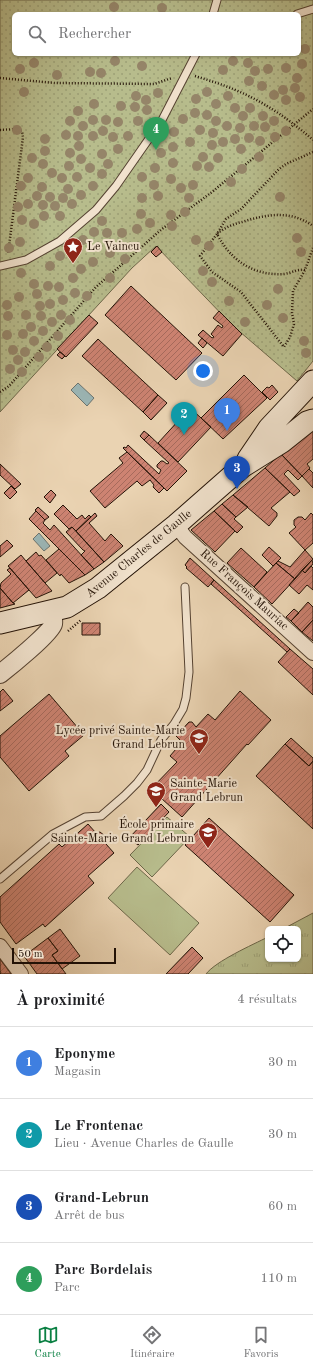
<!DOCTYPE html>
<html lang="fr">
<meta charset="utf-8">
<style>
:root{--surface:#fff;--page:#f2f2f2;--text:#202124;--muted:#757577;--line:#e0e0e0;--accent:#0b8043}
body{margin:0;font-family:"Old Standard TT",serif;background:var(--page);color:var(--text)}
.controls{position:absolute;right:12px;bottom:12px;display:grid;overflow:hidden;border-radius:6px;box-shadow:0 1px 3px #0004}
.controls button{width:36px;height:36px;display:grid;place-items:center;padding:0;border:0;border-bottom:1px solid var(--line);background:var(--surface);color:var(--text);font:20px sans-serif}
.scale{position:absolute;left:12px;bottom:10px;width:104px;box-sizing:border-box;padding-left:4px;border:2px solid #231206;border-top:0;font-size:11px;line-height:14px;white-space:nowrap;color:#231206;-webkit-text-stroke:3px #f1e2cd;paint-order:stroke}
.you{position:absolute;left:203px;top:371px;width:14px;height:14px;margin:-10px;border:3px solid #fff;border-radius:50%;background:#1a73e8;box-shadow:0 0 0 6px #1a73e833}
.badge{display:grid;place-items:center;width:26px;height:26px;border-radius:50%;background:var(--accent);color:#fff;font-size:13px;font-weight:700}
.pin{position:absolute;translate:-50% -33px;filter:drop-shadow(0 1px 2px #0008)}
.pin::after{content:'';position:absolute;top:21px;width:14px;height:12px;background:inherit;clip-path:polygon(0 0,100% 0,50% 100%)}
.list{margin:0;padding:0;list-style:none}
h2{display:flex;justify-content:space-between;align-items:center;height:52px;margin:0;padding:0 16px;font-size:17px}
h2 small{font-size:13px;font-weight:400;color:var(--muted)}
.list li{display:grid;grid-template-columns:26px 1fr auto;gap:12px;align-items:center;box-sizing:border-box;height:72px;padding:0 16px;border-top:1px solid var(--line)}
.list b{display:block;font-size:15px;white-space:nowrap}
.list p{margin:0;font-size:13px;white-space:nowrap;color:var(--muted)}
.list em{font-size:13px;font-style:normal;color:var(--muted)}
.icon{flex:none;width:22px;height:22px;fill:none;stroke:currentColor;stroke-width:2;stroke-linecap:round;stroke-linejoin:round}
.map{position:relative;flex:none;width:313px;height:974px;overflow:hidden}
.search{position:absolute;background:var(--surface);box-shadow:0 1px 3px #0004;left:12px;right:12px;top:12px;height:44px;display:flex;align-items:center;gap:10px;box-sizing:border-box;padding:0 14px;border-radius:6px;color:var(--muted);font-size:15px}
.sheet{height:340px;background:var(--surface)}
nav{display:flex;justify-content:space-around;align-items:center;box-sizing:border-box;height:56px;border-top:1px solid var(--line);background:var(--surface);font-size:11px;color:var(--muted)}
nav a{display:grid;justify-items:center;gap:2px}
nav .on{color:var(--accent)}
.map>svg:first-child{display:block}
.grass{fill:url(#grass-tufts);stroke:#6d6749}
.park{fill:url(#park-dots);stroke:#6d6749;fill-rule:evenodd}
.pitch{fill:#b7bc8c;stroke:#6d6749}
.water{fill:#9bb6b6;stroke:#6b7470}
.building{fill:url(#building-hatch);stroke:#231206}
.lines{fill:none;stroke-linecap:round;stroke-linejoin:round}
.service-casing{stroke:#554231;stroke-width:9}
.minor-casing{stroke:#554231;stroke-width:16}
.tertiary-casing{stroke:#554231;stroke-width:20}
.secondary-casing{stroke:#231206;stroke-width:23}
.path{stroke:#231206;stroke-width:2.5;stroke-dasharray:1 2;stroke-linecap:butt}
.service{stroke:#f1e2cd;stroke-width:7}
.minor{stroke:#f1e2cd;stroke-width:14}
.tertiary{stroke:#f1e2cd;stroke-width:18}
.secondary{stroke:#f1e2cd;stroke-width:21}
.tree{fill:#958569}
.labels{text-anchor:middle;dominant-baseline:central;stroke-width:4;stroke-linejoin:round;paint-order:stroke}
.poi-label{font-size:12px;fill:#231206;stroke:#f1e2cd;text-anchor:start}
.street-label{font-size:12px;fill:#231206;stroke:#f1e2cd}
</style>
<div class="map">
<svg width="313" height="974" viewBox="0 0 313 974">
<defs>
<pattern id="grass-tufts" width="24" height="20" patternUnits="userSpaceOnUse"><rect width="24" height="20" fill="#b7bc8c"/><path d="M3 7l-1-3M5 7V3M7 7l1-3M15 17l-1-3M17 17v-4M19 17l1-3" fill="none" stroke="#9da177"/></pattern>
<pattern id="park-dots" width="8" height="8" patternUnits="userSpaceOnUse"><rect width="8" height="8" fill="#b7bc8c"/><path d="M2 2h.1M6 6h.1" fill="none" stroke="#9da177" stroke-width="1.8" stroke-linecap="round"/></pattern>
<pattern id="building-hatch" width="6" height="6" patternUnits="userSpaceOnUse"><rect width="6" height="6" fill="#cd8372"/><path d="M-1 1l2-2M0 6l6-6M5 7l2-2" fill="none" stroke="#a66a5c"/></pattern>
</defs>
<rect width="100%" height="100%" fill="#ead3b2"/>
<filter id="stains"><feTurbulence type="fractalNoise" baseFrequency=".005" numOctaves="4"/><feColorMatrix values="0 0 0 0 .2 0 0 0 0 .09 0 0 0 0 .02 0 0 0 .5 -.17"/></filter>
<radialGradient id="worn" r=".72"><stop offset=".6" stop-color="#630" stop-opacity="0"/><stop offset="1" stop-color="#630" stop-opacity=".3"/></radialGradient>
<path class="grass" d="M 313,913 L 313,974 L 206,974 C 216,961 252,945 268,937 L 268,959 L 298,959 L 298,929 L 283,929 Z"/>
<path class="park" d="M 0,0 L 313,0 L 313,361 L 297,381 L 232,325 L 156,246 L 132,268 L 0,412 ZM 14,14 L 299,14 L 299,54 L 14,54 Z"/>
<path class="pitch" d="M 167,817 L 190,837 L 152,877 L 130,855 Z
M 137,867 L 199,923 L 170,955 L 108,898 Z"/>
<path class="water" d="M 78,383 L 94,398 L 87,406 L 71,390 Z
M 39,533 L 50,546 L 44,551 L 33,539 Z"/>
<path class="building" d="M 157,246 L 162,252 L 156,257 L 151,252 Z
M 131,286 L 202,353 L 176,380 L 105,315 Z
M 219,311 L 242,334 L 223,356 L 198,335 L 203,330 L 212,338 L 214,337 L 211,334 L 218,325 L 222,328 L 223,326 L 213,318 Z
M 89,315 L 98,323 L 66,357 L 57,349 Z
M 202,338 L 207,343 L 203,348 L 198,343 Z
M 98,339 L 158,395 L 143,412 L 82,356 Z
M 60,352 L 65,356 L 62,359 L 57,355 Z
M 244,375 L 267,398 L 223,439 L 201,418 Z
M 272,385 L 278,392 L 270,400 L 262,392 L 267,387 L 269,388 Z
M 158,395 L 167,403 L 151,420 L 143,412 Z
M 190,408 L 211,427 L 178,462 L 158,443 Z
M 144,431 L 149,435 L 144,440 L 140,436 Z
M 313,431 L 313,459 L 307,464 L 310,468 L 302,476 L 281,454 Z
M 149,435 L 187,471 L 167,491 L 123,448 L 124,447 L 126,448 L 128,445 L 159,474 L 161,470 L 157,467 L 157,465 L 161,461 L 163,461 L 167,464 L 169,463 L 144,440 Z
M 127,452 L 164,488 L 159,493 L 153,487 L 154,485 L 150,480 L 142,486 L 137,481 L 105,508 L 90,491 L 123,463 L 119,458 Z
M 281,454 L 302,476 L 298,480 L 288,470 L 284,474 L 300,491 L 294,496 L 265,468 Z
M 0,464 L 21,484 L 15,489 L 0,475 Z
M 265,468 L 290,492 L 271,508 L 277,513 L 277,516 L 269,526 L 233,495 Z
M 309,469 L 313,473 L 313,488 L 302,476 Z
M 11,486 L 17,492 L 10,499 L 4,493 Z
M 51,490 L 56,495 L 50,503 L 44,497 Z
M 233,495 L 248,507 L 236,517 L 222,504 Z
M 222,504 L 236,517 L 234,519 L 243,527 L 237,533 L 214,511 Z
M 63,505 L 77,519 L 82,515 L 85,519 L 89,515 L 91,517 L 76,531 L 72,527 L 69,529 L 54,514 Z
M 38,507 L 49,517 L 45,520 L 35,510 Z
M 36,511 L 45,520 L 43,523 L 50,530 L 54,525 L 94,569 L 85,575 L 29,519 Z
M 214,511 L 235,531 L 215,552 L 191,530 Z
M 95,513 L 97,516 L 89,523 L 105,541 L 111,534 L 123,546 L 104,562 L 76,531 Z
M 311,513 L 313,515 L 313,543 L 305,550 L 289,533 L 296,527 L 294,525 L 294,520 L 298,517 L 302,517 L 305,520 Z
M 72,527 L 104,562 L 94,569 L 81,555 L 85,551 L 83,550 L 66,532 Z
M 7,540 L 13,546 L 0,557 L 0,546 Z
M 269,547 L 281,558 L 273,566 L 262,555 Z
M 241,548 L 267,572 L 254,587 L 227,563 Z
M 59,549 L 85,575 L 69,583 L 61,574 L 60,576 L 46,560 Z
M 305,550 L 313,559 L 295,579 L 276,563 L 278,561 L 290,567 Z
M 36,552 L 39,556 L 41,555 L 57,573 L 45,583 L 26,561 Z
M 21,555 L 26,561 L 52,591 L 36,598 L 8,566 Z
M 190,558 L 214,580 L 208,587 L 186,568 L 187,567 L 185,565 Z
M 312,560 L 313,564 L 305,573 L 302,570 Z
M 276,563 L 295,579 L 272,604 L 254,587 Z
M 311,566 L 313,568 L 313,590 L 307,585 L 299,594 L 289,585 L 302,570 L 305,573 Z
M 10,568 L 29,590 L 13,603 L 0,588 L 1,583 L 11,574 L 7,570 Z
M 214,580 L 290,649 L 287,652 L 211,584 Z
M 0,588 L 13,603 L 15,604 L 0,608 Z
M 308,602 L 313,607 L 313,620 L 302,632 L 291,621 Z
M 294,609 L 299,613 L 291,621 L 286,617 Z
M 313,620 L 313,641 L 302,632 Z
M 82,623 L 100,623 L 100,635 L 82,635 Z
M 290,649 L 313,669 L 313,695 L 278,662 Z
M 3,689 L 13,701 L 0,711 L 0,692 Z
M 240,691 L 271,720 L 248,745 L 247,744 L 182,817 L 151,789 L 177,762 L 170,756 L 182,742 L 176,736 L 189,722 L 192,722 L 196,727 L 208,714 L 215,720 Z
M 49,694 L 84,735 L 65,751 L 69,756 L 29,791 L 0,757 L 0,736 Z
M 291,738 L 313,758 L 313,761 L 309,766 L 285,744 Z
M 285,744 L 309,766 L 313,761 L 313,829 L 256,776 Z
M 161,804 L 169,812 L 138,845 L 129,838 Z
M 209,818 L 294,895 L 270,922 L 185,845 Z
M 88,824 L 96,833 L 100,832 L 105,836 L 107,839 L 106,844 L 114,853 L 88,876 L 94,883 L 45,927 L 43,924 L 16,944 L 0,922 L 0,897 L 59,844 L 62,847 Z
M 60,929 L 80,956 L 62,969 L 52,955 L 58,951 L 48,938 Z
M 48,938 L 58,951 L 52,955 L 66,974 L 37,974 L 24,956 Z
M 192,947 L 203,958 L 188,974 L 166,974 Z
M 0,959 L 9,971 L 11,974 L 0,974 L 1,973 L 0,971 Z"/>
<g class="lines">
<defs>
<path id="service" d="M 213,14 L 217,0
M 297,14 L 313,9
M 0,266 L 26,260 L 60,241 L 96,210 L 116,186 L 162,120 L 196,54
M 0,879 L 53,834 L 85,817 L 101,816 L 124,796 L 137,783 L 147,770 L 161,740 L 174,724 L 183,709 L 186,698 L 189,672 L 185,587"/>
<path id="minor" d="M 176,525 L 185,537 L 313,653
M 0,946 L 21,974"/>
<path id="tertiary" d="M 0,674 C 9,667 51,633 53,624 C 54,621 52,615 52,611"/>
<path id="secondary" d="M 248,459 L 269,428 L 313,381
M 0,623 L 67,607 L 98,588 L 176,525 L 242,467 L 282,442 L 307,422 L 313,420"/>
</defs>
<use href="#service" class="service-casing"/>
<use href="#minor" class="minor-casing"/>
<use href="#tertiary" class="tertiary-casing"/>
<use href="#secondary" class="secondary-casing"/>
<path class="path" d="M 195,76 C 208,80 221,84 233,89 C 263,101 289,119 313,140
M 0,78 L 55,83 L 154,84 L 172,78
M 0,130 L 16,129 L 22,131 L 23,137 L 8,254
M 313,152 L 286,164 L 279,169 L 241,209 L 226,219 L 217,234 L 200,256 L 212,272 L 241,292 L 284,347 L 290,337 L 294,324 L 292,313 L 293,291 L 305,270 L 313,248
M 305,270 C 296,269 292,273 284,274 C 254,276 231,261 217,234 C 224,228 233,224 242,222 C 267,214 291,210 313,226
M 0,392 L 9,386 L 96,287 L 162,229 L 212,192 L 313,109
M 68,631 L 81,620"/>
<use href="#service" class="service"/>
<use href="#minor" class="minor"/>
<use href="#tertiary" class="tertiary"/>
<use href="#secondary" class="secondary"/>
</g>
<g class="tree">
<circle cx="114" cy="7" r="5"/>
<circle cx="162" cy="8" r="5"/>
<circle cx="305" cy="49" r="5"/>
<circle cx="115" cy="61" r="5"/>
<circle cx="233" cy="61" r="5"/>
<circle cx="34" cy="63" r="5"/>
<circle cx="248" cy="63" r="5"/>
<circle cx="302" cy="64" r="5"/>
<circle cx="142" cy="66" r="5"/>
<circle cx="286" cy="68" r="5"/>
<circle cx="20" cy="69" r="5"/>
<circle cx="268" cy="69" r="5"/>
<circle cx="223" cy="70" r="5"/>
<circle cx="255" cy="71" r="5"/>
<circle cx="90" cy="72" r="5"/>
<circle cx="101" cy="73" r="5"/>
<circle cx="57" cy="75" r="5"/>
<circle cx="297" cy="78" r="5"/>
<circle cx="249" cy="81" r="5"/>
<circle cx="262" cy="86" r="5"/>
<circle cx="295" cy="88" r="5"/>
<circle cx="283" cy="90" r="5"/>
<circle cx="24" cy="92" r="5"/>
<circle cx="207" cy="92" r="5"/>
<circle cx="158" cy="93" r="5"/>
<circle cx="274" cy="95" r="5"/>
<circle cx="136" cy="96" r="5"/>
<circle cx="228" cy="96" r="5"/>
<circle cx="300" cy="97" r="5"/>
<circle cx="196" cy="99" r="5"/>
<circle cx="146" cy="100" r="5"/>
<circle cx="286" cy="100" r="5"/>
<circle cx="94" cy="104" r="5"/>
<circle cx="216" cy="104" r="5"/>
<circle cx="121" cy="106" r="5"/>
<circle cx="135" cy="107" r="5"/>
<circle cx="235" cy="108" r="5"/>
<circle cx="250" cy="108" r="5"/>
<circle cx="147" cy="110" r="5"/>
<circle cx="78" cy="111" r="5"/>
<circle cx="195" cy="113" r="5"/>
<circle cx="207" cy="115" r="5"/>
<circle cx="243" cy="116" r="5"/>
<circle cx="263" cy="116" r="5"/>
<circle cx="183" cy="119" r="5"/>
<circle cx="93" cy="120" r="5"/>
<circle cx="106" cy="120" r="5"/>
<circle cx="70" cy="121" r="5"/>
<circle cx="138" cy="121" r="5"/>
<circle cx="216" cy="121" r="5"/>
<circle cx="274" cy="121" r="5"/>
<circle cx="118" cy="122" r="5"/>
<circle cx="83" cy="126" r="5"/>
<circle cx="227" cy="126" r="5"/>
<circle cx="254" cy="126" r="5"/>
<circle cx="265" cy="127" r="5"/>
<circle cx="240" cy="128" r="5"/>
<circle cx="17" cy="130" r="5"/>
<circle cx="200" cy="130" r="5"/>
<circle cx="103" cy="131" r="5"/>
<circle cx="286" cy="131" r="5"/>
<circle cx="174" cy="132" r="5"/>
<circle cx="213" cy="133" r="5"/>
<circle cx="66" cy="135" r="5"/>
<circle cx="78" cy="136" r="5"/>
<circle cx="93" cy="136" r="5"/>
<circle cx="128" cy="136" r="5"/>
<circle cx="113" cy="137" r="5"/>
<circle cx="275" cy="137" r="5"/>
<circle cx="249" cy="138" r="5"/>
<circle cx="45" cy="139" r="5"/>
<circle cx="235" cy="139" r="5"/>
<circle cx="260" cy="141" r="5"/>
<circle cx="190" cy="142" r="5"/>
<circle cx="223" cy="142" r="5"/>
<circle cx="212" cy="145" r="5"/>
<circle cx="79" cy="146" r="5"/>
<circle cx="173" cy="147" r="5"/>
<circle cx="118" cy="149" r="5"/>
<circle cx="241" cy="149" r="5"/>
<circle cx="45" cy="151" r="5"/>
<circle cx="70" cy="153" r="5"/>
<circle cx="161" cy="153" r="5"/>
<circle cx="102" cy="154" r="5"/>
<circle cx="203" cy="157" r="5"/>
<circle cx="259" cy="157" r="5"/>
<circle cx="32" cy="158" r="5"/>
<circle cx="218" cy="158" r="5"/>
<circle cx="81" cy="159" r="5"/>
<circle cx="173" cy="163" r="5"/>
<circle cx="43" cy="164" r="5"/>
<circle cx="108" cy="164" r="5"/>
<circle cx="69" cy="166" r="5"/>
<circle cx="197" cy="166" r="5"/>
<circle cx="209" cy="167" r="5"/>
<circle cx="90" cy="168" r="5"/>
<circle cx="155" cy="168" r="5"/>
<circle cx="242" cy="169" r="5"/>
<circle cx="52" cy="173" r="5"/>
<circle cx="102" cy="174" r="5"/>
<circle cx="77" cy="177" r="5"/>
<circle cx="142" cy="177" r="5"/>
<circle cx="28" cy="178" r="5"/>
<circle cx="62" cy="178" r="5"/>
<circle cx="171" cy="179" r="5"/>
<circle cx="231" cy="182" r="5"/>
<circle cx="154" cy="185" r="5"/>
<circle cx="193" cy="185" r="5"/>
<circle cx="21" cy="186" r="5"/>
<circle cx="93" cy="186" r="5"/>
<circle cx="42" cy="187" r="5"/>
<circle cx="181" cy="188" r="5"/>
<circle cx="68" cy="189" r="5"/>
<circle cx="81" cy="195" r="5"/>
<circle cx="37" cy="196" r="5"/>
<circle cx="158" cy="196" r="5"/>
<circle cx="50" cy="197" r="5"/>
<circle cx="280" cy="197" r="5"/>
<circle cx="63" cy="198" r="5"/>
<circle cx="142" cy="198" r="5"/>
<circle cx="189" cy="198" r="5"/>
<circle cx="28" cy="204" r="5"/>
<circle cx="72" cy="204" r="5"/>
<circle cx="43" cy="205" r="5"/>
<circle cx="55" cy="206" r="5"/>
<circle cx="18" cy="207" r="5"/>
<circle cx="185" cy="212" r="5"/>
<circle cx="141" cy="214" r="5"/>
<circle cx="171" cy="215" r="5"/>
<circle cx="44" cy="216" r="5"/>
<circle cx="60" cy="216" r="5"/>
<circle cx="22" cy="220" r="5"/>
<circle cx="102" cy="221" r="5"/>
<circle cx="150" cy="223" r="5"/>
<circle cx="34" cy="224" r="5"/>
<circle cx="172" cy="226" r="5"/>
<circle cx="137" cy="229" r="5"/>
<circle cx="94" cy="232" r="5"/>
<circle cx="107" cy="233" r="5"/>
<circle cx="122" cy="233" r="5"/>
<circle cx="297" cy="238" r="5"/>
<circle cx="83" cy="240" r="5"/>
<circle cx="196" cy="240" r="5"/>
<circle cx="20" cy="242" r="5"/>
<circle cx="209" cy="246" r="5"/>
<circle cx="9" cy="248" r="5"/>
<circle cx="301" cy="252" r="5"/>
<circle cx="110" cy="253" r="5"/>
<circle cx="60" cy="256" r="5"/>
<circle cx="125" cy="259" r="5"/>
<circle cx="93" cy="262" r="5"/>
<circle cx="50" cy="266" r="5"/>
<circle cx="81" cy="269" r="5"/>
<circle cx="203" cy="271" r="5"/>
<circle cx="21" cy="273" r="5"/>
<circle cx="73" cy="278" r="5"/>
<circle cx="110" cy="278" r="5"/>
<circle cx="212" cy="282" r="5"/>
<circle cx="34" cy="284" r="5"/>
<circle cx="48" cy="286" r="5"/>
<circle cx="59" cy="287" r="5"/>
<circle cx="278" cy="289" r="5"/>
<circle cx="75" cy="293" r="5"/>
<circle cx="37" cy="294" r="5"/>
<circle cx="87" cy="296" r="5"/>
<circle cx="19" cy="297" r="5"/>
<circle cx="63" cy="300" r="5"/>
<circle cx="229" cy="301" r="5"/>
<circle cx="50" cy="304" r="5"/>
<circle cx="7" cy="305" r="5"/>
<circle cx="267" cy="305" r="5"/>
<circle cx="40" cy="306" r="5"/>
<circle cx="26" cy="315" r="5"/>
<circle cx="61" cy="315" r="5"/>
<circle cx="8" cy="316" r="5"/>
<circle cx="41" cy="316" r="5"/>
<circle cx="283" cy="318" r="5"/>
<circle cx="70" cy="320" r="5"/>
<circle cx="52" cy="322" r="5"/>
<circle cx="245" cy="322" r="5"/>
<circle cx="31" cy="327" r="5"/>
<circle cx="43" cy="331" r="5"/>
<circle cx="23" cy="334" r="5"/>
<circle cx="7" cy="335" r="5"/>
<circle cx="58" cy="336" r="5"/>
<circle cx="34" cy="341" r="5"/>
<circle cx="304" cy="341" r="5"/>
<circle cx="47" cy="347" r="5"/>
<circle cx="13" cy="350" r="5"/>
<circle cx="25" cy="352" r="5"/>
<circle cx="306" cy="353" r="5"/>
<circle cx="39" cy="357" r="5"/>
<circle cx="18" cy="360" r="5"/>
<circle cx="10" cy="369" r="5"/>
<circle cx="22" cy="372" r="5"/>
</g>
<defs>
<symbol id="sight-pin" viewBox="-11 -11 22 30"><path d="M0 17L-7.5 6A9.5 9.5 0 1 1 7.5 6Z" fill="#8f2418" stroke="#f1e2cd"/><path d="M0-6L1.8-2.2L6-1.7L2.9 1.2L3.7 5.4L0 3.3L-3.7 5.4L-2.9 1.2L-6-1.7L-1.8-2.2Z" fill="#fff"/></symbol>
<symbol id="school-pin" viewBox="-11 -11 22 30"><path d="M0 17L-7.5 6A9.5 9.5 0 1 1 7.5 6Z" fill="#8f2418" stroke="#f1e2cd"/><path d="M0-5L7-2L0 1L-7-2ZM-4 1L0 2.5L4 1V4Q0 6-4 4Z" fill="#fff"/></symbol>
</defs>
<g fill-rule="evenodd">
<use href="#sight-pin" x="62" y="236" width="22" height="30"/>
<use href="#school-pin" x="188" y="727" width="22" height="30"/>
<use href="#school-pin" x="145" y="780" width="22" height="30"/>
<use href="#school-pin" x="197" y="821" width="22" height="30"/>
</g>
<g class="labels">
<g class="poi-label">
<text x="87" y="247">Le Vaincu</text>
<text x="185" y="731" text-anchor="end">Lycée privé Sainte-Marie<tspan x="185" dy="14">Grand Lebrun</tspan></text>
<text x="170" y="784">Sainte-Marie<tspan x="170" dy="14">Grand Lebrun</tspan></text>
<text x="194" y="825" text-anchor="end">École primaire<tspan x="194" dy="14">Sainte-Marie Grand Lebrun</tspan></text>
</g>
<g class="street-label">
<text transform="translate(139 554) rotate(-39)">Avenue Charles de Gaulle</text>
<text transform="translate(244 590) rotate(42)">Rue François Mauriac</text>
</g>
</g>
<rect width="100%" height="100%" filter="url(#stains)"/>
<rect width="100%" height="100%" fill="url(#worn)"/>
</svg>
<div class="controls">
<button><svg class="icon" aria-label="locate" viewBox="0 0 24 24"><circle cx="12" cy="12" r="6"/><path d="M12 2v4M12 18v4M2 12h4M18 12h4"/></svg></button>
</div>
<div class="scale">50 m</div>
<div class="you"></div>
<div class="pin badge" style="left:227px;top:431px;background:#3f7fe0">1</div>
<div class="pin badge" style="left:184px;top:435px;background:#0f9aa8">2</div>
<div class="pin badge" style="left:237px;top:489px;background:#1a4fb4">3</div>
<div class="pin badge" style="left:156px;top:150px;background:#2e9e5b">4</div>
<div class="search"><svg class="icon" aria-label="search" viewBox="0 0 24 24"><circle cx="10" cy="10" r="6"/><path d="M15 15l6 6"/></svg>Rechercher</div>
</div>
<section class="sheet">
<h2>À proximité<small>4 résultats</small></h2>
<ul class="list">
<li><span class="badge" style="background:#3f7fe0">1</span><div><b>Eponyme</b><p>Magasin</p></div><em>30 m</em></li>
<li><span class="badge" style="background:#0f9aa8">2</span><div><b>Le Frontenac</b><p>Lieu · Avenue Charles de Gaulle</p></div><em>30 m</em></li>
<li><span class="badge" style="background:#1a4fb4">3</span><div><b>Grand-Lebrun</b><p>Arrêt de bus</p></div><em>60 m</em></li>
<li><span class="badge" style="background:#2e9e5b">4</span><div><b>Parc Bordelais</b><p>Parc</p></div><em>110 m</em></li>
</ul>
</section>
<nav>
<a class="on"><svg class="icon" aria-label="map" viewBox="0 0 24 24"><path d="M3 6l6-2 6 2 6-2v14l-6 2-6-2-6 2zM9 4v14M15 6v14"/></svg>Carte</a>
<a><svg class="icon" aria-label="directions" viewBox="0 0 24 24"><path d="M12 3l9 9-9 9-9-9zM9 14v-3h6M13 9l2 2-2 2"/></svg>Itinéraire</a>
<a><svg class="icon" aria-label="saved" viewBox="0 0 24 24"><path d="M7 4h10v16l-5-4-5 4z"/></svg>Favoris</a>
</nav>
